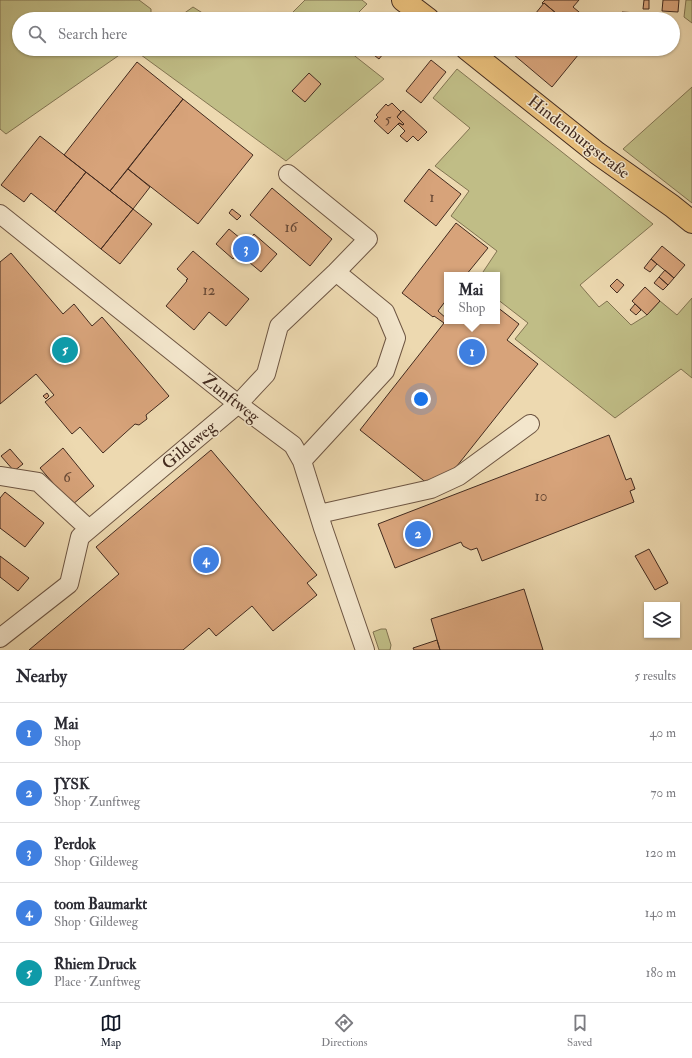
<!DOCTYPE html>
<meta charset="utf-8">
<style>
:root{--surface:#fff;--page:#f7f7f7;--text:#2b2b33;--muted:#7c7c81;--line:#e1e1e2;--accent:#111827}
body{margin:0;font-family:"IM FELL Double Pica",serif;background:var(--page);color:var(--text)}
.controls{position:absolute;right:12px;bottom:12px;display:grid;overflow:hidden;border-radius:0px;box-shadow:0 1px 3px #0004}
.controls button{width:36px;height:36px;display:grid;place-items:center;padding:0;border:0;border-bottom:1px solid var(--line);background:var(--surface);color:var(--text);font:20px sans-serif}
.you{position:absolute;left:421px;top:399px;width:14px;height:14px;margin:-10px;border:3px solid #fff;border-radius:50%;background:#1a73e8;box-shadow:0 0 0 6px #1a73e833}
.badge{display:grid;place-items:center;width:26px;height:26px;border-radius:50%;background:var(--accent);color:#fff;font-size:13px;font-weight:700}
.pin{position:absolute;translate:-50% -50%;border:2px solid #fff;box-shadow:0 1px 4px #0006}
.popup{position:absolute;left:444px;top:272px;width:56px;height:52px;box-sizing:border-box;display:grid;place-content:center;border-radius:0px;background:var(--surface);filter:drop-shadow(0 1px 3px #0005);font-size:13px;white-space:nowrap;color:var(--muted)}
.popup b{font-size:15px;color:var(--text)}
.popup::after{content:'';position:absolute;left:50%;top:100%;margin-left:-8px;border:8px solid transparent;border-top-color:var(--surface)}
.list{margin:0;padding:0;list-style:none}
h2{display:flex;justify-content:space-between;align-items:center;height:52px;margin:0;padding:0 16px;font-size:17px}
h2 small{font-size:13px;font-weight:400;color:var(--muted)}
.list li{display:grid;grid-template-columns:26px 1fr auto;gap:12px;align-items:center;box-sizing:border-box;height:60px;padding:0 16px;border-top:1px solid var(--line)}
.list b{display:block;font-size:15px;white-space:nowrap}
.list p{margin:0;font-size:13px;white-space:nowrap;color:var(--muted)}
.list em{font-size:13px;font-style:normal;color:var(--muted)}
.icon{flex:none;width:22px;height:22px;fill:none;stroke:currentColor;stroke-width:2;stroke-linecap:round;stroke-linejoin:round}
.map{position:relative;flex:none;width:692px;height:650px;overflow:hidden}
.search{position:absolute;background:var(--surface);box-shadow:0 1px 3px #0004;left:12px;right:12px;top:12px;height:44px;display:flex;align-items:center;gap:10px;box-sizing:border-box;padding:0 14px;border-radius:22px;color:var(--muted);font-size:15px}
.sheet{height:352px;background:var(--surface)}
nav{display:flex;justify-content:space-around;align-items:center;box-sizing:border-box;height:56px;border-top:1px solid var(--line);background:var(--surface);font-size:11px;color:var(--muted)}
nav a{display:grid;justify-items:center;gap:2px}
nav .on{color:var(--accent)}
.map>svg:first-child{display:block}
.green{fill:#c0bd86;stroke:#827452}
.building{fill:#d7a37a;stroke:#432b1f}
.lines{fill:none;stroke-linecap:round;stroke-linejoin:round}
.minor-casing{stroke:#6e5643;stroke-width:20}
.major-casing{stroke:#432b1f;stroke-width:24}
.minor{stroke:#f3e6cc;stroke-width:18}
.major{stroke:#e6bc78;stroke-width:22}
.labels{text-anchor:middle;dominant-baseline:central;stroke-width:3;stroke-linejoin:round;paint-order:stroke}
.number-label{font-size:15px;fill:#684936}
.street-label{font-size:17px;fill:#432b1f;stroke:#f3e6cc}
</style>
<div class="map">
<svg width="692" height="650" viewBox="0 0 692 650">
<rect width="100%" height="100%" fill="#edd9b0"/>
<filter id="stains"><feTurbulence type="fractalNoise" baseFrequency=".005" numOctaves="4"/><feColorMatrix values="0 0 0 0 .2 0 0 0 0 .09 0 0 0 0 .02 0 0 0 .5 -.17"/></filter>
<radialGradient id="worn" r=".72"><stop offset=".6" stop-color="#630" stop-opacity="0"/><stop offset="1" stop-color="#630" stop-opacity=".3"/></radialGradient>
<path class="green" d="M 0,0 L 139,0 L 151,9 L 151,19 L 19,19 L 19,49 L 128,49 L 6,134 L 0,129 Z
M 305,0 L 362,0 L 367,4 L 352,19 L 286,19 Z
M 686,0 L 692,0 L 692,23 L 684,17 Z
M 193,7 L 212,19 L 176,19 Z
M 141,49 L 346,49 L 384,79 L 286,161 L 137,52 Z
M 457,69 L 653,224 L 580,285 L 599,307 L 607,301 L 631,325 L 647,315 L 660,301 L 677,315 L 692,298 L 692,378 L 681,369 L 615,418 L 515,339 L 528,323 L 497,299 L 497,275 L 481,275 L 497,251 L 451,216 L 469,191 L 435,166 L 470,128 L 433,98 Z
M 692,87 L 692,203 L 623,149 Z
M 381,629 L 386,629 L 391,645 L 390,650 L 379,650 L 373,632 Z"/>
<path class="building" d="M 545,0 L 579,0 L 573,7 L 585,17 L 583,19 L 563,19 L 544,3 L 543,4 L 542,3 Z
M 644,0 L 649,0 L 649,9 L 643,9 Z
M 663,0 L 679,0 L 678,12 L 662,11 Z
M 544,3 L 563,19 L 531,19 Z
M 622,12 L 638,13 L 634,19 L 616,19 Z
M 366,49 L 387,49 L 379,59 Z
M 507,49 L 583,49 L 552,87 Z
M 431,60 L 446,72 L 421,103 L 406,91 Z
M 137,62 L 183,99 L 110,191 L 64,155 Z
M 309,73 L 321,84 L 305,102 L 292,91 Z
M 183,99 L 253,155 L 198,224 L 128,169 Z
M 392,103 L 401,112 L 397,117 L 404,124 L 403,125 L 399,123 L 388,134 L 374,121 L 378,117 L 376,115 L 386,104 L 388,106 Z
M 403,110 L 427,132 L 418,141 L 413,136 L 407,142 L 400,136 L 405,131 L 398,124 L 399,123 L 403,125 L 404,124 L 397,117 Z
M 40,136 L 86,172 L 55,212 L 31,193 L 24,202 L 1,185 Z
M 128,169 L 150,187 L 133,209 L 110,191 Z
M 429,169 L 461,194 L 436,226 L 404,201 Z
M 86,172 L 133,209 L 101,249 L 55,212 Z
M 272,188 L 332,239 L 310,266 L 250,215 Z
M 133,209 L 152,224 L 120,264 L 101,249 Z
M 232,209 L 241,216 L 237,220 L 229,213 Z
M 456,223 L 488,248 L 466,275 L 447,275 L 447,299 L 438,311 L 447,319 L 447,321 L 497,321 L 497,307 L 519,324 L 507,340 L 538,364 L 449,476 L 428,484 L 360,430 L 444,323 L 434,316 L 433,317 L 402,293 Z
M 229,229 L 246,243 L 254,234 L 277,254 L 261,272 L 238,253 L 233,259 L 216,244 Z
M 662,246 L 685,265 L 674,278 L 651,259 Z
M 193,251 L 249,299 L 226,326 L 209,312 L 194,330 L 166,306 L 187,281 L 186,280 L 188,279 L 177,269 Z
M 11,253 L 63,314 L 74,304 L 92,326 L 102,317 L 169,396 L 168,397 L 146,415 L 147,419 L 139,425 L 135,424 L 103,453 L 80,427 L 72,434 L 45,402 L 54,395 L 36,374 L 0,404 L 0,262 Z
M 651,259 L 657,264 L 650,272 L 644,268 Z
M 665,270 L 674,278 L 668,285 L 659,277 Z
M 659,277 L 668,285 L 663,290 L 654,283 Z
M 617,279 L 624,285 L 617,293 L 610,286 Z
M 645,287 L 660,301 L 647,315 L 632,301 Z
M 635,304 L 641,310 L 636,315 L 630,310 Z
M 47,393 L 49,396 L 46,399 L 43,396 Z
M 609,435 L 626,480 L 631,478 L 635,489 L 630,491 L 634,502 L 482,561 L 477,548 L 471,550 L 463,546 L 461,542 L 395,568 L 378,524 Z
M 63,448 L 94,486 L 72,505 L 40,468 Z
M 10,449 L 23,464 L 14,471 L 1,456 Z
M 211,450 L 317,575 L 307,583 L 317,595 L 273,631 L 252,606 L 216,636 L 209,628 L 183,650 L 29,650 L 119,574 L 96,547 Z
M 5,492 L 44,523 L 25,547 L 0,528 L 0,498 Z
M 649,549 L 668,583 L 655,590 L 635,556 Z
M 0,556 L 29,578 L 18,591 L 0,577 Z
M 524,589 L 543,650 L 440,650 L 431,619 Z
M 437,640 L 440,650 L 414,650 L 413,648 Z"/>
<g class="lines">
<defs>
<path id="minor" d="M 0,214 L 238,404 L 293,445 L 302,461 L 323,528 L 365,650
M 302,461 L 385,371 L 396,338 L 385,312 L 336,272
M 0,476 L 38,482 L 89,529
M 319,514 L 431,489 L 459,476 L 530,424
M 0,638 L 69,584 L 80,537 L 238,404 L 266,374 L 279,326 L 336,272 L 368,239 L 288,174"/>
<path id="major" d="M 403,0 L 428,19
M 467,49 L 597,153 L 672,206 L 692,222"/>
</defs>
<use href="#minor" class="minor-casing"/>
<use href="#major" class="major-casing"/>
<use href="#minor" class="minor"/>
<use href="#major" class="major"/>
</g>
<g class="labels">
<g class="number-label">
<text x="388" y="119">5</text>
<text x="432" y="197">1</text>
<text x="291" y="227">16</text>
<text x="209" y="290">12</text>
<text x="67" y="477">6</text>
<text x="541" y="496">10</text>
</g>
<g class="street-label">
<text transform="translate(579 137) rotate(38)">Hindenburgstraße</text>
<text transform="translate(231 398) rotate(38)">Zunftweg</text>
<text transform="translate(189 445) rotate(-40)">Gildeweg</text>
</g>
</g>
<rect width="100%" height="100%" filter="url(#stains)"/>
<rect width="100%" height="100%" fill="url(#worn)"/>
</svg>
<div class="controls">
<button><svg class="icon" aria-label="layers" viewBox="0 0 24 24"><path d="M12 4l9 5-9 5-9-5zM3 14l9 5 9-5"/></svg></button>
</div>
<div class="you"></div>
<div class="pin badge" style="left:472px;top:352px;background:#3f7fe0">1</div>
<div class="popup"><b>Mai</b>Shop</div>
<div class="pin badge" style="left:418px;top:534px;background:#3f7fe0">2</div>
<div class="pin badge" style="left:246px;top:249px;background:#3f7fe0">3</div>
<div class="pin badge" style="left:206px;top:560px;background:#3f7fe0">4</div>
<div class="pin badge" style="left:65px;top:350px;background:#0f9aa8">5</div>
<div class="search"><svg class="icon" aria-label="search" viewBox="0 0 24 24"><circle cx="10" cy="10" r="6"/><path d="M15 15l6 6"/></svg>Search here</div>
</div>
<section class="sheet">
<h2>Nearby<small>5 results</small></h2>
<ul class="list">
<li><span class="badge" style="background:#3f7fe0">1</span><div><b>Mai</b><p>Shop</p></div><em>40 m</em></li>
<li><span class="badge" style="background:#3f7fe0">2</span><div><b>JYSK</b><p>Shop · Zunftweg</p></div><em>70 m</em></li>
<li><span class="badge" style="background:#3f7fe0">3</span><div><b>Perdok</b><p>Shop · Gildeweg</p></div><em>120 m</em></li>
<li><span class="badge" style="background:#3f7fe0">4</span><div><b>toom Baumarkt</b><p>Shop · Gildeweg</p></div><em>140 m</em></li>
<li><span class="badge" style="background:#0f9aa8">5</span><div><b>Rhiem Druck</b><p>Place · Zunftweg</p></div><em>180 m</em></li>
</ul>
</section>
<nav>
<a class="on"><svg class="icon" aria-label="map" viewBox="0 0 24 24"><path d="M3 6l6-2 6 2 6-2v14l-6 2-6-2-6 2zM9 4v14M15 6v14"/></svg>Map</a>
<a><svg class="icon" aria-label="directions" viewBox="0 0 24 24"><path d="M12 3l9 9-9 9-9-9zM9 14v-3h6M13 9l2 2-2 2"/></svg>Directions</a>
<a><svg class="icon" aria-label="saved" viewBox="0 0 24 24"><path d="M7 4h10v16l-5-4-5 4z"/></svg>Saved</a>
</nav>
